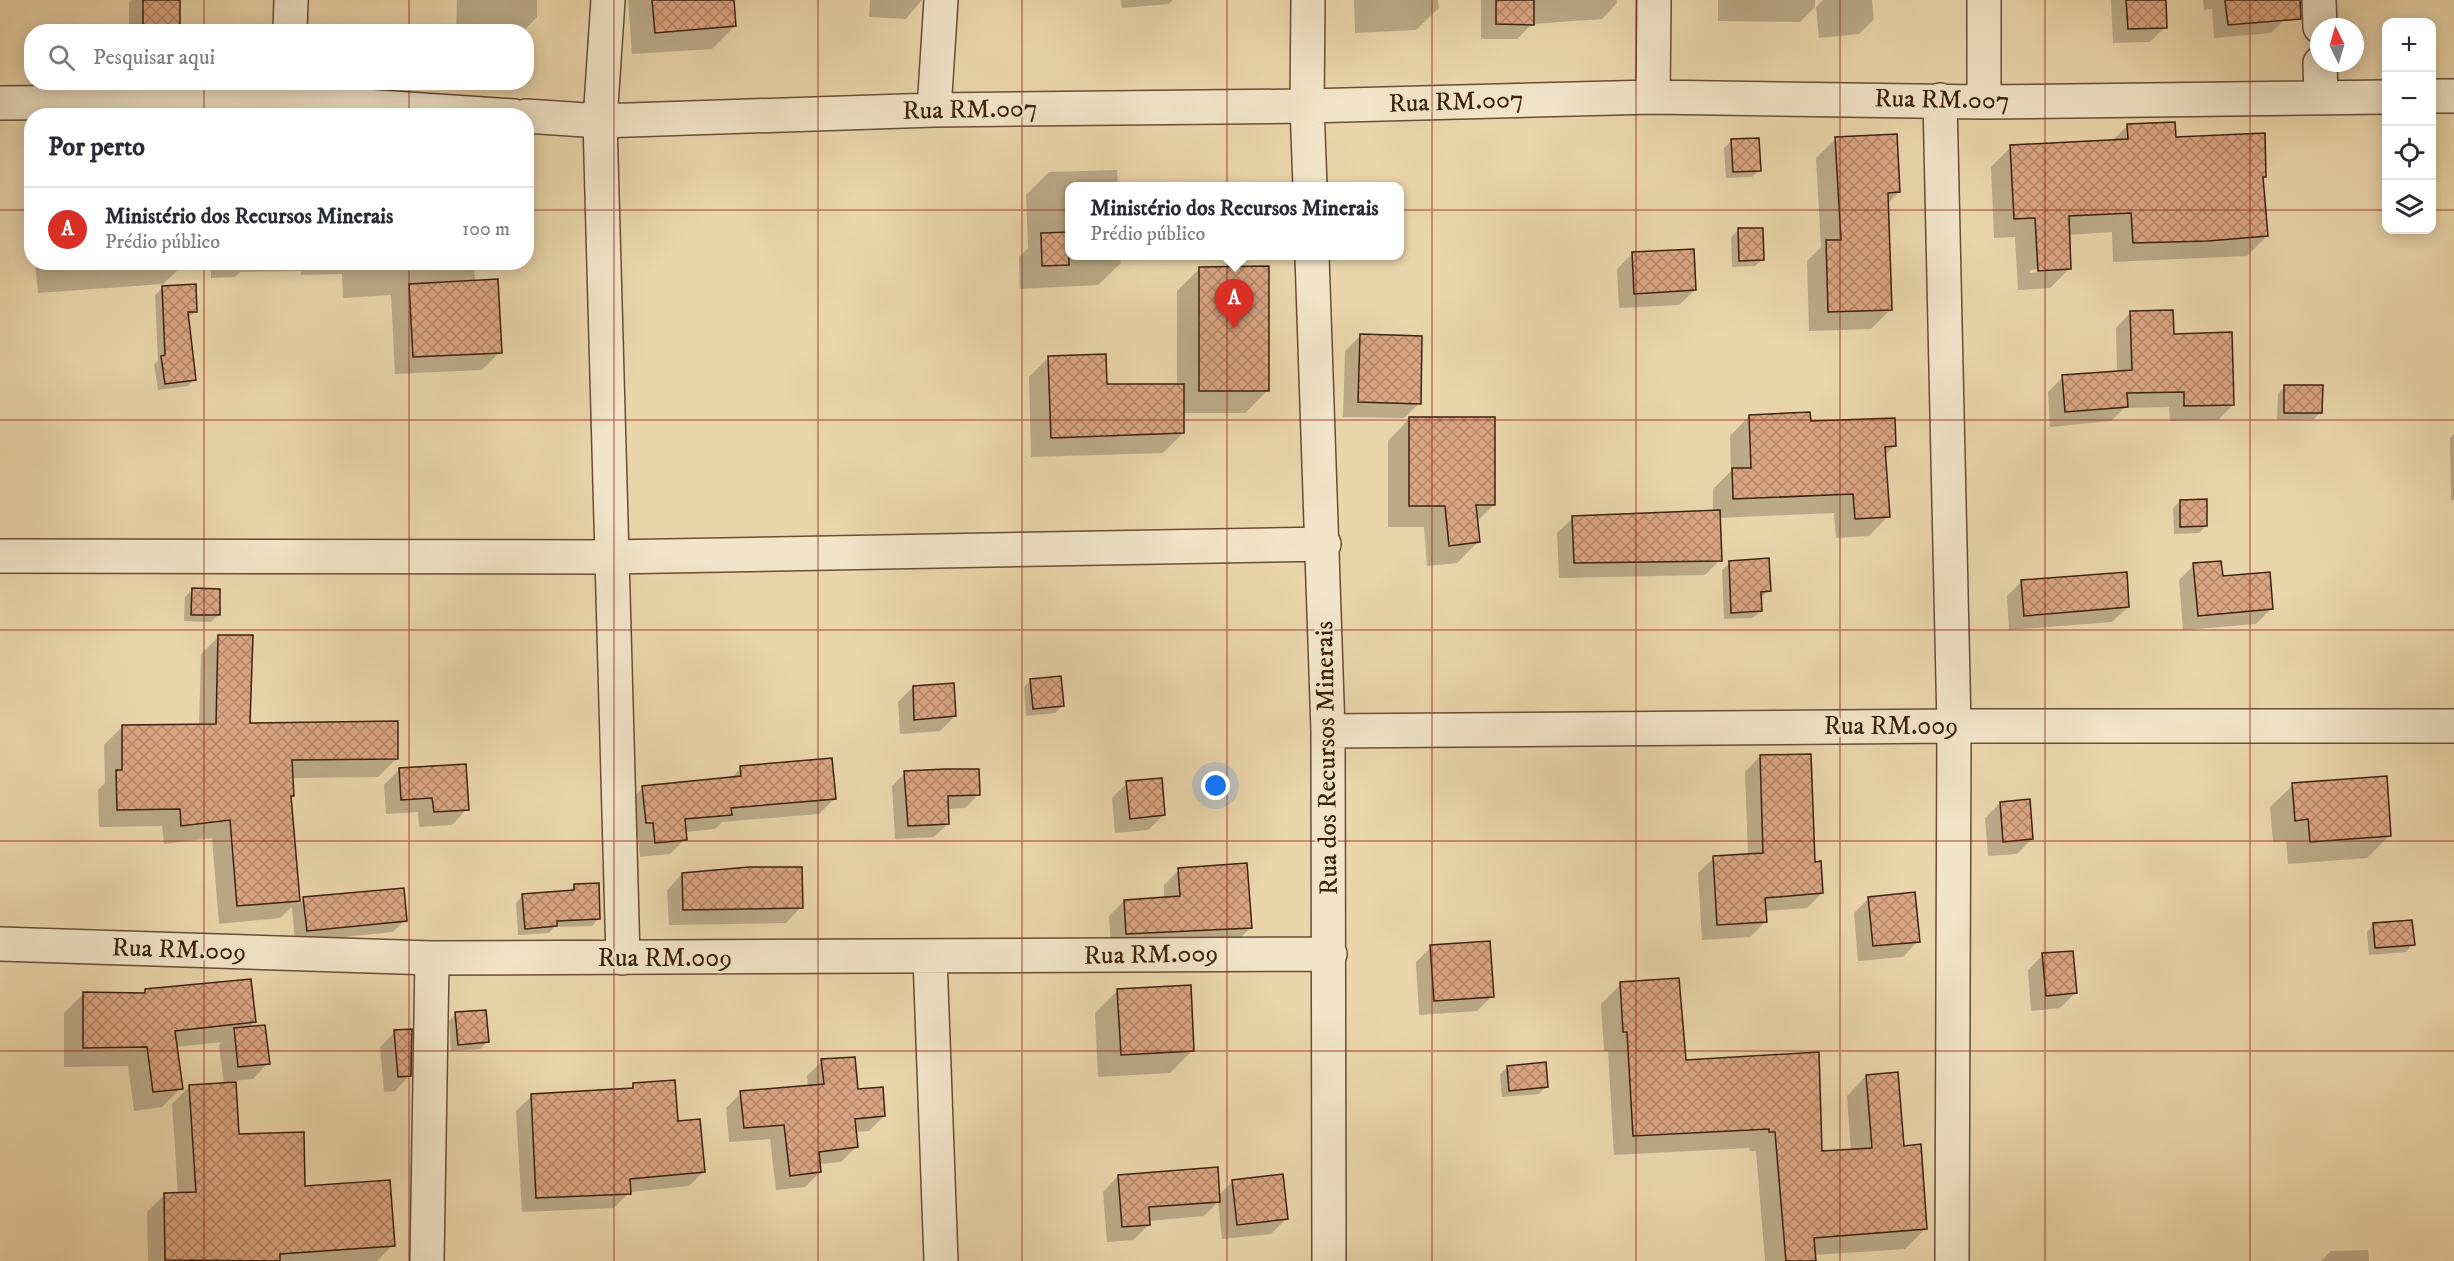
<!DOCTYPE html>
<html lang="pt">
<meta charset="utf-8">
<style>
:root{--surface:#fff;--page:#f7f7f7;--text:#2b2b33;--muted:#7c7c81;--line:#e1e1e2;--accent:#d93025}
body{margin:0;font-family:"IM FELL DW Pica",serif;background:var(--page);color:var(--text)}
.controls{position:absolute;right:18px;top:18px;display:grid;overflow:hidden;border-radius:12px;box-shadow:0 3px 15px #0003}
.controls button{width:54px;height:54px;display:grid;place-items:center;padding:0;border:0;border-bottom:2px solid var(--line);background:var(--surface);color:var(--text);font:30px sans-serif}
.compass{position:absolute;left:2310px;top:18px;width:54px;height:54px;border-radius:50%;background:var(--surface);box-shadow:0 3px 15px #0003;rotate:355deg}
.you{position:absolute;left:1216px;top:786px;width:21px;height:21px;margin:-15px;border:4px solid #fff;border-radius:50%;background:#1a73e8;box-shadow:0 0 0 9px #1a73e833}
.badge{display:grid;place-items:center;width:39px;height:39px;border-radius:50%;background:var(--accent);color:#fff;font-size:20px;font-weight:700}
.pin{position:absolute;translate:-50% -50px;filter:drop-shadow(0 2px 3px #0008)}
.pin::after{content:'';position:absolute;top:32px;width:21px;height:18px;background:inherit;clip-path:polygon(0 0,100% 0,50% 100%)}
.popup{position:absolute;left:1065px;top:182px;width:339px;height:78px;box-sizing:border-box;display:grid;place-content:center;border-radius:12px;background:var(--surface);filter:drop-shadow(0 2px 4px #0005);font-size:20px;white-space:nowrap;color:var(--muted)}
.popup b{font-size:22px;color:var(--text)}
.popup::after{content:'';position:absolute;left:50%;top:100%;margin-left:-12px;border:12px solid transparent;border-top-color:var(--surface)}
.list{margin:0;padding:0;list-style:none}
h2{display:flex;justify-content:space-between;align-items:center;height:78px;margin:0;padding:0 24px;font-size:26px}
h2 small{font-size:20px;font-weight:400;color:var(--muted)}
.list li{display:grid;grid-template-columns:39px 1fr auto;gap:18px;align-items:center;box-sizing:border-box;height:84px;padding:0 24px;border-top:2px solid var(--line)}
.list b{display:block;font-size:22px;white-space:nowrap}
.list p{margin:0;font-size:20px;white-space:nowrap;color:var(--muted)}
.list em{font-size:20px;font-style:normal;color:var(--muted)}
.icon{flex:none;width:33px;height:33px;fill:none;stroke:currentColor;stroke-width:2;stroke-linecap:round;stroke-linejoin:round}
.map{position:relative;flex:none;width:2454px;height:1261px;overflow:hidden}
.search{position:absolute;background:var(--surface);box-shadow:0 3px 15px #0003;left:24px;top:24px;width:510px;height:66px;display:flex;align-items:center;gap:15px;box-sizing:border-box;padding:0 21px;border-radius:24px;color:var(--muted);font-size:22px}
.panel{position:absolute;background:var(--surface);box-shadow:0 3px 15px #0003;left:24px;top:108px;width:510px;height:162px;border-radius:24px}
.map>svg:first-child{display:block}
.shadow{fill:#0003;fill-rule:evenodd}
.building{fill:url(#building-cross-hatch);stroke:#3d210c;stroke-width:1.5}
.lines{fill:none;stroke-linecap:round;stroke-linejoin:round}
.minor-casing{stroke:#684e34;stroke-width:36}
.minor{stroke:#f1e4c8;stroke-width:33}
.grid{fill:none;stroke:#8f2418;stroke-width:1.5;stroke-opacity:0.55}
.labels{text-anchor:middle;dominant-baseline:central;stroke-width:4.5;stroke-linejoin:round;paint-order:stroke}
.street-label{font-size:26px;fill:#3d210c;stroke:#f1e4c8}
</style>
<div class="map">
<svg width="2454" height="1261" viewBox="0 0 2454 1261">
<defs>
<pattern id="building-cross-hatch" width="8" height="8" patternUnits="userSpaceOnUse" patternTransform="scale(1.5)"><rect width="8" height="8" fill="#daa582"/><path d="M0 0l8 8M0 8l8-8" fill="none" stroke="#b28669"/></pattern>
</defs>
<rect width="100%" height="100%" fill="#ead5aa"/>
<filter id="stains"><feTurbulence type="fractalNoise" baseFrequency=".00333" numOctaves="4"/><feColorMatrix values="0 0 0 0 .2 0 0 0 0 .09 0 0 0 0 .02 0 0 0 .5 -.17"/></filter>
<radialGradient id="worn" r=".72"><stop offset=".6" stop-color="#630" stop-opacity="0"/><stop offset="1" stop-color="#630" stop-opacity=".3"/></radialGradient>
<path class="shadow" d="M 131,0 L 179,0 L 179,32 L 129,32 L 129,3 Z
M 457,0 L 537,0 L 537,17 L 522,32 L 456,32 Z
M 628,0 L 733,0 L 735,26 L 712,49 L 632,54 Z
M 870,0 L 922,0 L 906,19 L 869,17 Z
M 1121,0 L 1173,0 L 1169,4 L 1122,8 Z
M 1354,0 L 1438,0 L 1439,8 L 1416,30 L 1355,33 Z
M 1481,0 L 1617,0 L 1617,3 L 1602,19 L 1532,24 L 1517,39 L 1481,39 Z
M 1718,0 L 1815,0 L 1815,7 L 1800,22 L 1718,21 Z
M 1823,0 L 1872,0 L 1874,19 L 1859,34 L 1819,38 L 1816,7 Z
M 2111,0 L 2164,0 L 2165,27 L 2150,42 L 2113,43 Z
M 2203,0 L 2283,0 L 2284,20 L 2271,33 L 2214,38 L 2212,9 L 2204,10 Z
M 2128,125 L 2265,176 L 2262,179 L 2267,236 L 2247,256 L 2113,262 L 2112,232 L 2068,235 L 2070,268 L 2050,288 L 2018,290 L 2015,237 L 1994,238 L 1991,167 L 2011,147 L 2112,141 ZM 2051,268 L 2051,271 L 2030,273 L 2030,270 Z
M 1836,139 L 1899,192 L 1887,204 L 1890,310 L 1871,329 L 1809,331 L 1807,261 L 1821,247 L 1816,158 Z
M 1732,141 L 1760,170 L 1752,177 L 1726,178 L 1724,148 Z
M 1117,170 L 1118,186 L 1069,186 L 1069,256 L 1120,256 L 1121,263 L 1098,285 L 1020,289 L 1019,257 L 1028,248 L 1026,195 L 1049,172 Z
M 1738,230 L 1763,259 L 1755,266 L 1732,267 L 1731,237 Z
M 1633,253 L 1695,290 L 1679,305 L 1619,308 L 1617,269 Z
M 35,262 L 178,262 L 179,269 L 163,284 L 38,293 Z
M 211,262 L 474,262 L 475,282 L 500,352 L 482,370 L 395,374 L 391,295 L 343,298 L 342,274 L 301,275 L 301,271 L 240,272 L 235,277 L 211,278 Z
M 1200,268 L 1268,390 L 1245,413 L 1183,413 L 1183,433 L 1163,453 L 1031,457 L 1029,377 L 1049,357 L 1105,386 L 1177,385 L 1177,291 Z
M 162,288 L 196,311 L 188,318 L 195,379 L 188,386 L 158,390 L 154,364 L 158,361 L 155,295 Z
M 2131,312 L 2172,335 L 2233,405 L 2218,420 L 2170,421 L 2169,407 L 2124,408 L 2111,421 L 2050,427 L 2048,392 L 2063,377 L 2117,372 L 2116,328 Z
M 1360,336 L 1420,403 L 1404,418 L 1343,417 L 1345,351 Z
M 2285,386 L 2321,412 L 2314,419 L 2277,420 L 2278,394 Z
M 1749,416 L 1809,422 L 1894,446 L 1884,456 L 1888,516 L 1869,536 L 1836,538 L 1834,513 L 1718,518 L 1720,560 L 1705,575 L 1559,578 L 1557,533 L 1573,518 L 1713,511 L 1713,489 L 1731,471 L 1730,436 Z
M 1409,419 L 1494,505 L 1476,522 L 1478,542 L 1457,563 L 1427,566 L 1424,527 L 1388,527 L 1388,441 Z
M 2454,434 L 2454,500 L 2451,500 L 2450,438 Z
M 2180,501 L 2206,526 L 2199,533 L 2174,534 L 2173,508 Z
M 1730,563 L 1770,590 L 1760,598 L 1761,611 L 1753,618 L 1724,619 L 1722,570 Z
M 2194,565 L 2221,578 L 2271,609 L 2256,624 L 2183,630 L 2179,580 Z
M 2022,581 L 2128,607 L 2112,622 L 2009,630 L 2007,596 Z
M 192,590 L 218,615 L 211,622 L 184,621 L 185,597 Z
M 219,636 L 249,725 L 397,758 L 378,777 L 291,778 L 292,796 L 289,798 L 299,904 L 304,899 L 405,920 L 393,932 L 295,942 L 292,907 L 280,918 L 219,924 L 212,838 L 164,844 L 162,826 L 99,827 L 98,790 L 105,783 L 104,745 L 123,726 L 199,725 L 201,654 Z
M 1031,680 L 1062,706 L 1055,713 L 1026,716 L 1024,687 Z
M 913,687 L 955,716 L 940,731 L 900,734 L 898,702 Z
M 1760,756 L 1813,864 L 1822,893 L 1807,908 L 1764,911 L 1765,922 L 1750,937 L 1702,940 L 1698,873 L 1714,858 L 1748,856 L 1745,772 Z
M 741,768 L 834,799 L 819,814 L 722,822 L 715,829 L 685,832 L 685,839 L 670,854 L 640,857 L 638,837 L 631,838 L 627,803 L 643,788 L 730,779 Z
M 400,769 L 467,809 L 452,825 L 419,827 L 418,812 L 386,814 L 384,785 Z
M 905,773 L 979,794 L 965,808 L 947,809 L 948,824 L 934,837 L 895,839 L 892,786 Z
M 1127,783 L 1164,815 L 1148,830 L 1115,833 L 1112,798 Z
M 2293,785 L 2390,835 L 2367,858 L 2288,864 L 2286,841 L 2273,842 L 2270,807 Z
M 2000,803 L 2032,839 L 2017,854 L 1988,856 L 1985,818 Z
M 1179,870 L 1250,928 L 1235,943 L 1111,948 L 1109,916 L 1124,901 L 1164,899 L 1164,885 Z
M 682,874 L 801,907 L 786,923 L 669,925 L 667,890 Z
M 574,886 L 599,918 L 592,926 L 554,927 L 549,933 L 518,935 L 516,903 L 523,895 L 568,892 Z
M 1869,898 L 1918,941 L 1903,957 L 1858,961 L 1854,913 Z
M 2374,924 L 2413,944 L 2406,952 L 2369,955 L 2367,932 Z
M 1431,947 L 1492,996 L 1477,1011 L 1419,1015 L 1416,962 Z
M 2043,955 L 2075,993 L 2060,1008 L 2031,1011 L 2028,970 Z
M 1621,984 L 1684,1062 L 1821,1153 L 1851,1151 L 1847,1096 L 1866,1076 L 1903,1147 L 1925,1229 L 1905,1249 L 1815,1255 L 1815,1261 L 1765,1261 L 1756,1151 L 1750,1151 L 1749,1148 L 1614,1155 L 1608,1051 L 1604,1051 L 1601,1004 Z
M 145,990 L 254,1022 L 247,1029 L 268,1063 L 253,1079 L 234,1081 L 238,1135 L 304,1188 L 393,1245 L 377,1261 L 148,1261 L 147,1212 L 165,1194 L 178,1194 L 172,1104 L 189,1087 L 224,1084 L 219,1045 L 222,1042 L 176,1047 L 181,1088 L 162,1107 L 134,1111 L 128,1066 L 64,1067 L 64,1013 L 83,994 L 142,994 Z
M 1118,990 L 1193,1050 L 1170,1073 L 1098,1077 L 1095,1013 Z
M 456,1014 L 487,1042 L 480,1049 L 451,1051 L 449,1021 Z
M 395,1032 L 410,1075 L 395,1091 L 384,1092 L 380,1047 Z
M 822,1061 L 884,1116 L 869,1131 L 855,1132 L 856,1147 L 841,1162 L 819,1164 L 820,1172 L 805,1187 L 776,1190 L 770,1139 L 729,1142 L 726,1108 L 741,1093 L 808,1087 L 807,1076 Z
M 1508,1067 L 1546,1087 L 1539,1094 L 1502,1097 L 1500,1074 Z
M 634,1085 L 677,1122 L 704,1171 L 689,1186 L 630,1192 L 614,1208 L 522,1212 L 516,1111 L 532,1096 L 628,1090 Z
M 1118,1176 L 1218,1196 L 1233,1181 L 1286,1219 L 1271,1234 L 1222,1239 L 1218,1202 L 1204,1216 L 1148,1221 L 1149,1225 L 1133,1240 L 1107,1242 L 1103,1192 Z
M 2368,1250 L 2369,1261 L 2321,1261 L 2331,1251 Z"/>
<path class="building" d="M 143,0 L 180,0 L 180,32 L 143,32 Z
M 652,0 L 734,0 L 736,26 L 655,33 Z
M 1496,0 L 1534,0 L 1534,25 L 1496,24 Z
M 2126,0 L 2166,0 L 2167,28 L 2128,29 Z
M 2225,0 L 2300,0 L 2301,19 L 2228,25 Z
M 2175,122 L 2176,137 L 2265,133 L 2266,177 L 2263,177 L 2268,236 L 2208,241 L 2133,243 L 2131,213 L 2069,216 L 2071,269 L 2038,271 L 2035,218 L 2014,219 L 2010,145 L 2128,139 L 2127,124 Z
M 1897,134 L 1900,192 L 1888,193 L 1892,310 L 1828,312 L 1826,240 L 1841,240 L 1835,137 Z
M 1759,138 L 1761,171 L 1733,172 L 1731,139 Z
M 1738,228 L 1763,228 L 1764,260 L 1739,261 Z
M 1069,232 L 1069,265 L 1042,266 L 1041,233 Z
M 1694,249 L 1696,290 L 1634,294 L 1632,252 Z
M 1269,266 L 1269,391 L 1199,391 L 1199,267 Z
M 498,279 L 502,353 L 413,357 L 409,284 Z
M 196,284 L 197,312 L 188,312 L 196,380 L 165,384 L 161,356 L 165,355 L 162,286 Z
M 2173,310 L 2174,334 L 2232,332 L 2234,405 L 2184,406 L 2184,392 L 2127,393 L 2128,407 L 2065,412 L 2062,375 L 2132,370 L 2130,311 Z
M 1360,334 L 1422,336 L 1421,404 L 1358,402 Z
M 1106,354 L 1107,384 L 1184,384 L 1184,433 L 1051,438 L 1048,356 Z
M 2284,385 L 2323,385 L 2322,413 L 2284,413 Z
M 1810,412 L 1811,421 L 1895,418 L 1896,446 L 1885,447 L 1890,517 L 1855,519 L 1853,494 L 1733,499 L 1732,468 L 1751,468 L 1749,415 Z
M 1409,417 L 1495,417 L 1495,505 L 1476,505 L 1480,542 L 1449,546 L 1445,506 L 1409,506 Z
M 2207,499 L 2207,526 L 2180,527 L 2180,500 Z
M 1720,510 L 1722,561 L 1574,563 L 1572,516 Z
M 1769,558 L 1771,591 L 1761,592 L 1762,611 L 1731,613 L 1729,561 Z
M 2221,561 L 2223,576 L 2270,572 L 2273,609 L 2198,616 L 2193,563 Z
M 2127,572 L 2129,607 L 2024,616 L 2021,580 Z
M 192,588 L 220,589 L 220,615 L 191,615 Z
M 218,635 L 253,635 L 250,723 L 398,721 L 398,759 L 292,760 L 294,796 L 291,796 L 300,901 L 237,906 L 230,820 L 181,826 L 180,809 L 117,810 L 116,770 L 122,770 L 122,725 L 216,724 Z
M 1061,676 L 1064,706 L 1033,709 L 1030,679 Z
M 954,683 L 956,716 L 914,720 L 913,686 Z
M 1811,754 L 1815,862 L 1821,861 L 1823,893 L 1765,898 L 1767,922 L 1717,925 L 1713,856 L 1763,853 L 1760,755 Z
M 832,758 L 836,799 L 731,808 L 732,815 L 685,819 L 687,840 L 655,843 L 653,823 L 646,823 L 642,786 L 741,776 L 740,766 Z
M 466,764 L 469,810 L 434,812 L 432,798 L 401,800 L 399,768 Z
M 946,769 L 979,769 L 980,795 L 948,796 L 949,824 L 908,826 L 904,771 Z
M 2387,776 L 2391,836 L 2310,842 L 2308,819 L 2295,821 L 2292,783 Z
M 1162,778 L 1165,815 L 1130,819 L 1126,781 Z
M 2030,799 L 2033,839 L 2003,842 L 2000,802 Z
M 1247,863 L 1252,928 L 1126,934 L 1124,900 L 1180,896 L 1178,868 Z
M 749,867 L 802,867 L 803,908 L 683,910 L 682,873 Z
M 599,883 L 600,919 L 557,921 L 557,926 L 525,929 L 522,894 L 574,890 L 574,884 Z
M 404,888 L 407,921 L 307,931 L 303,897 Z
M 1915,892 L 1920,942 L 1873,946 L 1868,897 Z
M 2412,920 L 2415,945 L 2375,948 L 2373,923 Z
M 1490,941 L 1494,997 L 1434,1001 L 1430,945 Z
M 2073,951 L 2077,993 L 2046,996 L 2042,953 Z
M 1679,978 L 1686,1060 L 1819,1052 L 1822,1151 L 1872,1148 L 1866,1075 L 1898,1072 L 1904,1146 L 1921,1144 L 1927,1229 L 1814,1238 L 1816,1261 L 1786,1261 L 1775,1132 L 1769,1132 L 1769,1129 L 1633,1136 L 1627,1032 L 1623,1032 L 1620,982 Z
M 251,979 L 256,1022 L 175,1031 L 183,1089 L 153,1092 L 147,1047 L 83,1048 L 83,992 L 145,993 L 145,989 Z
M 1191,985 L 1194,1051 L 1121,1055 L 1117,989 Z
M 486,1010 L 489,1042 L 458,1045 L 455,1012 Z
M 265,1025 L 270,1064 L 238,1067 L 234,1028 Z
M 412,1029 L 411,1076 L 398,1077 L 394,1030 Z
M 855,1057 L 858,1089 L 883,1087 L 885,1116 L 855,1119 L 858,1147 L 819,1152 L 821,1172 L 790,1176 L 784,1125 L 744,1128 L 740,1091 L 824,1084 L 821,1059 Z
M 1546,1062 L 1548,1087 L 1509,1091 L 1507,1066 Z
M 675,1080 L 678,1121 L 700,1119 L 705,1172 L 630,1179 L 631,1194 L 536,1198 L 531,1094 L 633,1088 L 633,1083 Z
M 236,1082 L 239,1134 L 304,1132 L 305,1186 L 390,1180 L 395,1246 L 280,1254 L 280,1261 L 165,1260 L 164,1193 L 196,1192 L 189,1085 Z
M 1218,1167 L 1220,1202 L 1149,1207 L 1150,1225 L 1122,1227 L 1118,1175 Z
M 1283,1174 L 1288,1219 L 1237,1225 L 1232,1180 Z"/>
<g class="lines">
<defs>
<path id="minor" d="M 608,0 L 600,121 L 623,958
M 1308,0 L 1307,106 L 1310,186
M 1984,0 L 1984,102
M 2319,0 L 2320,27
M 290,32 L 291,0
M 2320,63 L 2321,97
M 2432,96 L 2454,96
M 1653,97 L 1654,0
M 1940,100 L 1954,726 L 1952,1261
M 0,103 L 288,101 L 514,116
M 934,110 L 941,0
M 526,116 L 600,121 L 934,110 L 1307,106 L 1653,97 L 1984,102 L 2386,97
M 1312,256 L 1328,731 L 1329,1261
M 0,556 L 610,557 L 1324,544
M 1328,731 L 1954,726 L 2454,726
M 0,944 L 432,958 L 1330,954
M 930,957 L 941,1261
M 427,1261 L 432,958"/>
</defs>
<use href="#minor" class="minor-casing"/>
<use href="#minor" class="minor"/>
</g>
<path class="grid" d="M 204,0 L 204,32M 409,0 L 409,32M 614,0 L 614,1261M 818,0 L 818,1261M 1022,0 L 1022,1261M 1227,0 L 1227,1261M 1432,0 L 1432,1261M 1636,0 L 1636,1261M 1840,0 L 1840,1261M 2045,0 L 2045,1261M 2250,0 L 2250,1261M 204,82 L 204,116M 409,82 L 409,116M 0,210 L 32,210M 526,210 L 2386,210M 2432,210 L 2454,210M 204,262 L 204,1261M 409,262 L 409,1261M 0,420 L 2454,420M 0,630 L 2454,630M 0,841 L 2454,841M 0,1051 L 2454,1051"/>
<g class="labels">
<g class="street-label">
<text transform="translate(1942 100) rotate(1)">Rua RM.007</text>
<text transform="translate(1456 102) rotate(-2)">Rua RM.007</text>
<text transform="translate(970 110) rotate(-1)">Rua RM.007</text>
<text x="1891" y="726">Rua RM.009</text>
<text transform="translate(1327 758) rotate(-91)">Rua dos Recursos Minerais</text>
<text transform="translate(179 950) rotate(2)">Rua RM.009</text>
<text transform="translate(1151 955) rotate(-1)">Rua RM.009</text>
<text x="665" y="958">Rua RM.009</text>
</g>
</g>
<rect width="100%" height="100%" filter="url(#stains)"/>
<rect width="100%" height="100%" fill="url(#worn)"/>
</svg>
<div class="controls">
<button>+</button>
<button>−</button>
<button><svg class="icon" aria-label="locate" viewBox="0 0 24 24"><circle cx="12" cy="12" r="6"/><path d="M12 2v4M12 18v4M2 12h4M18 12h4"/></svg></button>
<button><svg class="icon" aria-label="layers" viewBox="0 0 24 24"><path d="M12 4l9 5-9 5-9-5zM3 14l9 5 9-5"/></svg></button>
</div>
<svg class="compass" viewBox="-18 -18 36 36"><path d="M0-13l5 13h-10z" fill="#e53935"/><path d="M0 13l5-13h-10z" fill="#7c7c81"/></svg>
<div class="you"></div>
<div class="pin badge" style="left:1234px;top:329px">A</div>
<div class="popup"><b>Ministério dos Recursos Minerais</b>Prédio público</div>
<div class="search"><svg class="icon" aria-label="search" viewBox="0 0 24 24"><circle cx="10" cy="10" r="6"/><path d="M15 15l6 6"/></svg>Pesquisar aqui</div>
<section class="panel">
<h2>Por perto<small></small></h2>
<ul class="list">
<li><span class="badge">A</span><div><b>Ministério dos Recursos Minerais</b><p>Prédio público</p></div><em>100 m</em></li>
</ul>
</section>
</div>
